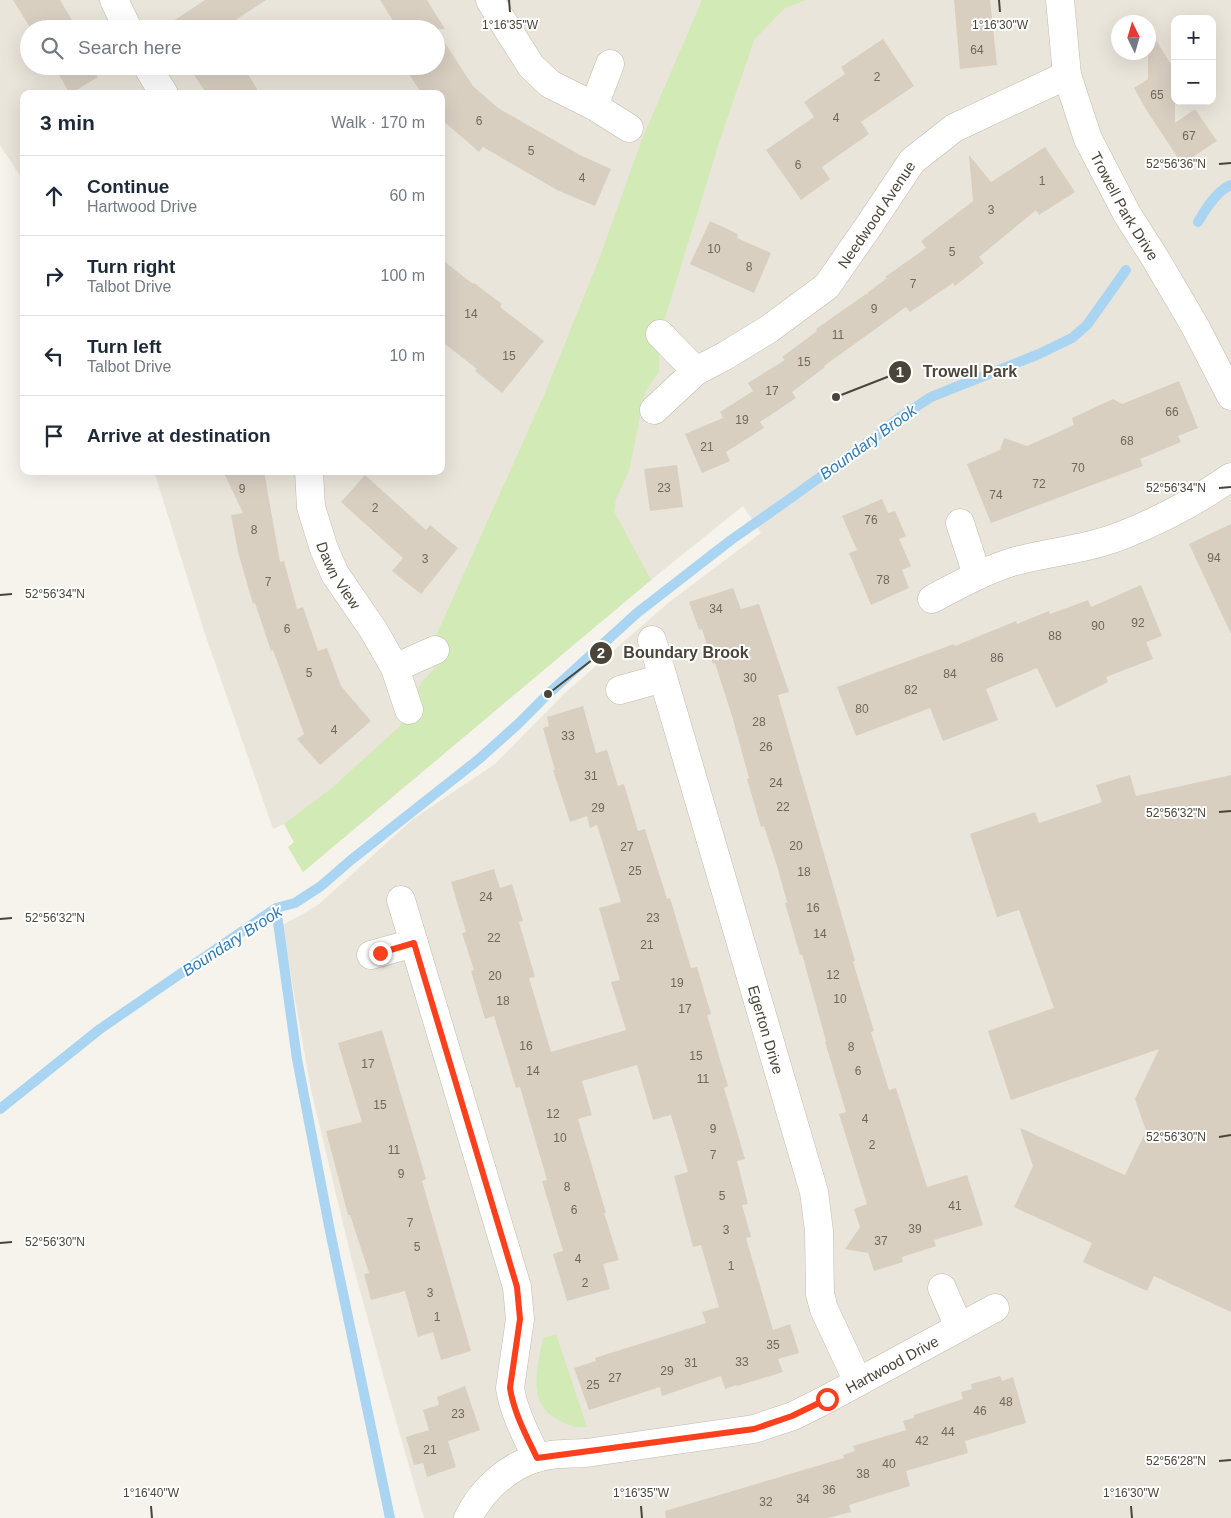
<!DOCTYPE html>
<meta charset="utf-8">
<style>
:root{--surface:#fff;--page:#f2f2f3;--text:#1f2937;--muted:#747a83;--line:#e0e1e3}
body{margin:0;font-family:Arial,sans-serif;background:var(--page);color:var(--text)}
.controls{position:absolute;right:15px;top:15px;display:grid;overflow:hidden;border-radius:10px;box-shadow:0 5px 20px #0002}
.controls button{width:45px;height:45px;display:grid;place-items:center;padding:0;border:0;border-bottom:1px solid var(--line);background:var(--surface);color:var(--text);font:25px sans-serif}
.compass{position:absolute;left:1111px;top:15px;width:45px;height:45px;border-radius:50%;background:var(--surface);box-shadow:0 5px 20px #0002;rotate:355deg}
.stop{position:absolute;width:15px;height:15px;margin:-11px;border:4px solid #fc3f1d;border-radius:50%;background:#fff}
.stop.end{background:#fc3f1d;border-color:#fff;box-shadow:0 1px 5px #0008}
.list{margin:0;padding:0;list-style:none}
h2{display:flex;justify-content:space-between;align-items:center;height:65px;margin:0;padding:0 20px;font-size:21px}
h2 small{font-size:16px;font-weight:400;color:var(--muted)}
.list li{display:grid;grid-template-columns:32px 1fr auto;gap:15px;align-items:center;box-sizing:border-box;height:80px;padding:0 20px;border-top:1px solid var(--line)}
.list b{display:block;font-size:19px;white-space:nowrap}
.list p{margin:0;font-size:16px;white-space:nowrap;color:var(--muted)}
.list em{font-size:16px;font-style:normal;color:var(--muted)}
.icon{flex:none;width:28px;height:28px;fill:none;stroke:currentColor;stroke-width:2;stroke-linecap:round;stroke-linejoin:round}
.map{position:relative;flex:none;width:1231px;height:1518px;overflow:hidden}
.search{position:absolute;background:var(--surface);box-shadow:0 5px 20px #0002;left:20px;top:20px;width:425px;height:55px;display:flex;align-items:center;gap:12px;box-sizing:border-box;padding:0 18px;border-radius:28px;color:var(--muted);font-size:19px}
.panel{position:absolute;background:var(--surface);box-shadow:0 5px 20px #0002;left:20px;top:90px;width:425px;height:385px;border-radius:10px}
.map>svg:first-child{display:block}
.residential{fill:#eae5da;fill-rule:evenodd}
.green{fill:#d2eab5}
.lines{fill:none;stroke-linecap:round;stroke-linejoin:round}
.stream{stroke:#a9d4f2;stroke-width:10}
.building{fill:#d8cfc1}
.minor-casing{stroke:#c2bbae;stroke-width:29}
.minor{stroke:#fff;stroke-width:28}
.route{stroke:#fc3f1d;stroke-width:6}
.ticks{fill:none;stroke:#4b4439;stroke-width:2}
.labels{text-anchor:middle;dominant-baseline:central;stroke-width:4;stroke-linejoin:round;paint-order:stroke}
.number-label{font-size:12px;fill:#6e675b}
.street-label{font-size:15px;fill:#4b4439;stroke:#fff}
.water-label{font-size:16px;font-style:italic;fill:#2e7ab2;stroke:#fff}
.ticks-label{font-size:12px;text-anchor:middle;fill:#4b4439;stroke:#fff;stroke-width:4;stroke-linejoin:round;paint-order:stroke}
.leader{fill:none;stroke:#4b4439;stroke-width:2}
.callout-dot{fill:#4b4439;stroke:#fff;stroke-width:2}
.mark-label{font-size:15px;text-anchor:middle;font-weight:bold;fill:#fff}
.callout-label{font-size:16px;text-anchor:middle;font-weight:bold;fill:#4b4439;stroke:#fff;stroke-width:4;stroke-linejoin:round;paint-order:stroke}
</style>
<div class="map">
<svg width="1231" height="1518" viewBox="0 0 1231 1518">
<rect width="100%" height="100%" fill="#f6f3ec"/>
<path class="residential" d="M 0,0 L 1231,0 L 1231,1518 L 424,1518 L 390,1400 L 353,1265 L 311,1090 L 282,925 L 303,914 L 319,904 L 413,819 L 495,764 L 565,693 L 668,603 L 761,533 L 743,506 L 651,580 L 303,872 L 288,847 L 294,842 L 284,824 L 273,829 L 204,631 L 154,471 L 441,471 L 441,94 L 24,94 L 24,182 L 0,145 ZM 1175,19 L 1212,19 L 1212,101 L 1175,101 ZM 1118,22 L 1148,22 L 1148,52 L 1118,52 ZM 29,29 L 436,29 L 436,66 L 29,66 Z"/>
<path class="green" d="M 702,0 L 806,0 L 785,8 L 754,40 L 720,140 L 660,334 L 659,372 L 645,392 L 629,471 L 616,499 L 614,511 L 651,580 L 303,872 L 288,847 L 294,842 L 284,824 L 333,787 L 400,726 L 421,683 L 444,658 L 435,638 L 545,393 L 601,254 L 642,139 Z
M 556,1334 L 587,1427 C 575,1428 567,1425 557,1419 C 526,1402 538,1366 543,1338 Z"/>
<g class="lines">
<path class="stream" d="M 1198,222 C 1205,210 1217,190 1231,185
M 276,908 L 297,1059 L 330,1231 L 390,1518
M 0,1109 L 100,1029 L 276,908 L 295,903 L 321,886 L 351,860 L 479,759 L 517,725 L 548,694 L 637,613 L 731,540 L 791,498 L 878,435 L 899,418 L 931,397 L 1039,354 L 1072,338 L 1087,325 L 1126,270"/>
</g>
<path class="building" d="M 13,0 L 60,0 L 77,29 L 31,29 Z
M 205,0 L 266,0 L 222,29 L 161,29 Z
M 380,0 L 427,0 L 445,29 L 398,29 Z
M 954,0 L 990,0 L 997,65 L 960,69 Z
M 1148,27 L 1175,71 L 1175,123 L 1195,109 L 1217,141 L 1182,164 L 1147,111 L 1134,88 L 1148,79 Z
M 441,37 L 473,86 L 498,108 L 580,155 L 611,169 L 595,206 L 557,190 L 483,147 L 479,152 L 441,119 L 441,94 L 422,94 L 405,68 L 408,66 L 436,66 L 436,48 L 441,45 Z
M 883,39 L 914,86 L 861,122 L 869,134 L 822,167 L 830,179 L 801,200 L 766,150 L 814,117 L 804,102 L 845,74 L 841,67 Z
M 54,66 L 91,66 L 98,77 L 70,94 Z
M 188,66 L 243,66 L 260,94 L 207,94 Z
M 1045,147 L 1075,192 L 1039,215 L 1036,210 L 979,257 L 984,263 L 955,286 L 953,283 L 910,312 L 906,307 L 824,366 L 825,367 L 792,392 L 796,398 L 760,422 L 764,428 L 726,452 L 730,461 L 702,473 L 685,434 L 723,418 L 720,412 L 753,391 L 748,383 L 785,360 L 782,357 L 817,331 L 816,329 L 866,294 L 869,295 L 867,293 L 887,278 L 885,277 L 926,248 L 921,241 L 973,201 L 969,155 L 991,182 Z
M 710,221 L 738,234 L 737,238 L 771,253 L 754,293 L 690,264 Z
M 441,259 L 473,284 L 474,283 L 502,304 L 500,307 L 544,341 L 502,393 L 475,371 L 477,369 L 441,341 Z
M 1179,381 L 1198,428 L 1178,436 L 1181,442 L 1140,459 L 1143,466 L 991,523 L 967,464 L 1000,450 L 1004,438 L 1027,446 L 1074,425 L 1072,418 L 1113,399 L 1122,404 Z
M 677,465 L 683,507 L 650,511 L 644,469 Z
M 223,471 L 264,471 L 280,562 L 284,561 L 297,609 L 303,607 L 318,651 L 327,648 L 341,686 L 371,721 L 320,765 L 297,739 L 304,734 L 273,650 L 271,651 L 255,603 L 253,604 L 238,552 L 231,515 L 243,513 Z
M 365,475 L 426,530 L 430,525 L 458,548 L 421,594 L 392,571 L 403,558 L 341,502 Z
M 882,499 L 888,513 L 895,511 L 906,536 L 899,539 L 911,566 L 902,570 L 909,588 L 871,605 L 849,553 L 857,550 L 842,516 Z
M 1231,524 L 1231,634 L 1189,544 Z
M 1141,585 L 1162,636 L 1146,642 L 1153,659 L 1106,677 L 1108,682 L 1056,708 L 1037,668 L 986,689 L 998,720 L 943,741 L 930,708 L 856,736 L 837,687 L 954,644 L 955,646 L 1016,621 L 1017,624 L 1049,611 L 1050,614 L 1088,600 L 1091,607 Z
M 733,588 L 741,609 L 759,604 L 789,692 L 778,695 L 855,961 L 853,962 L 874,1031 L 871,1032 L 889,1090 L 896,1088 L 927,1187 L 967,1175 L 983,1225 L 934,1240 L 936,1246 L 902,1257 L 903,1262 L 874,1271 L 868,1253 L 845,1249 L 860,1227 L 854,1209 L 867,1204 L 839,1114 L 846,1112 L 825,1042 L 826,1041 L 813,994 L 802,954 L 800,955 L 785,903 L 787,902 L 777,866 L 764,826 L 761,827 L 747,779 L 749,778 L 732,716 L 715,663 L 713,664 L 702,629 L 699,630 L 689,602 Z
M 583,706 L 596,753 L 607,750 L 618,786 L 624,784 L 638,831 L 645,829 L 667,899 L 670,898 L 691,968 L 697,967 L 711,1014 L 707,1015 L 728,1086 L 724,1088 L 745,1159 L 737,1161 L 748,1204 L 742,1205 L 751,1237 L 746,1238 L 773,1330 L 790,1324 L 799,1353 L 778,1359 L 783,1372 L 737,1386 L 736,1385 L 725,1389 L 721,1376 L 662,1396 L 660,1387 L 589,1410 L 574,1368 L 596,1361 L 595,1358 L 706,1323 L 702,1312 L 719,1307 L 701,1245 L 693,1247 L 674,1176 L 688,1172 L 671,1115 L 653,1120 L 637,1065 L 582,1081 L 592,1115 L 578,1119 L 606,1213 L 604,1213 L 619,1260 L 603,1264 L 610,1289 L 567,1301 L 553,1254 L 563,1251 L 542,1181 L 547,1180 L 520,1087 L 516,1088 L 494,1016 L 485,1019 L 471,971 L 474,970 L 462,933 L 466,932 L 451,882 L 494,869 L 500,888 L 512,884 L 523,921 L 519,922 L 535,977 L 529,978 L 551,1052 L 626,1030 L 611,982 L 620,980 L 599,908 L 621,902 L 597,825 L 590,828 L 587,816 L 570,822 L 553,770 L 555,770 L 543,728 L 549,726 L 547,717 Z
M 1130,775 L 1136,796 L 1231,775 L 1231,1312 L 1154,1276 L 1147,1291 L 1083,1262 L 1092,1243 L 1014,1207 L 1033,1166 L 1020,1128 L 1125,1175 L 1146,1131 L 1135,1099 L 1159,1049 L 1011,1100 L 988,1031 L 1054,1008 L 1019,910 L 997,917 L 970,834 L 1035,812 L 1039,823 L 1102,802 L 1096,785 Z
M 382,1030 L 426,1179 L 422,1181 L 471,1351 L 441,1360 L 433,1332 L 418,1337 L 405,1291 L 371,1300 L 364,1274 L 369,1273 L 350,1215 L 348,1215 L 326,1131 L 362,1122 L 338,1043 Z
M 1000,1376 L 1002,1381 L 1013,1377 L 1026,1423 L 965,1441 L 968,1453 L 906,1471 L 910,1486 L 849,1505 L 851,1512 L 828,1518 L 666,1518 L 665,1511 L 844,1458 L 843,1455 L 855,1451 L 853,1446 L 906,1430 L 903,1421 L 914,1418 L 914,1415 L 963,1399 L 961,1392 L 972,1389 L 971,1384 Z
M 465,1386 L 480,1430 L 448,1441 L 456,1467 L 427,1477 L 423,1463 L 414,1465 L 406,1437 L 429,1430 L 423,1410 L 439,1405 L 437,1397 Z"/>
<g class="lines">
<defs>
<g id="minor">
<path d="M 114,0 L 128,29"/>
<path d="M 490,0 L 500,17 L 531,66 L 550,84 L 594,106 L 629,128"/>
<path id="s1" d="M 1060,0 L 1067,75 L 1088,139 L 1127,214 L 1155,258 L 1196,328 L 1231,396"/>
<path d="M 147,66 L 164,94"/>
<path d="M 594,106 L 610,64"/>
<path id="s2" d="M 660,334 L 696,371 L 725,356 L 769,329 L 827,286 L 868,227 L 912,161 L 954,128 L 1067,75"/>
<path d="M 654,410 L 696,371"/>
<path id="s3" d="M 309,471 L 311,507 L 324,549 L 335,574 L 374,631 L 395,668 L 409,710"/>
<path d="M 960,523 L 977,575"/>
<path d="M 932,599 C 958,585 984,571 1012,562 C 1049,552 1088,549 1123,535 C 1161,520 1198,500 1231,477"/>
<path id="s4" d="M 652,640 L 814,1192 L 819,1231 L 820,1294 L 824,1309 L 858,1382"/>
<path d="M 395,668 L 435,650"/>
<path d="M 620,690 L 663,678"/>
<path d="M 401,900 L 517,1287 L 520,1319 L 510,1388 C 514,1413 526,1435 537,1458"/>
<path d="M 371,955 L 414,943"/>
<path d="M 942,1288 L 959,1327"/>
<path id="s5" d="M 468,1518 C 482,1490 506,1468 536,1458 C 551,1453 570,1454 586,1453 L 754,1429 L 793,1416 L 827,1399 L 995,1308"/>
</g>
</defs>
<use href="#minor" class="minor-casing"/>
<use href="#minor" class="minor"/>
</g>
<g class="lines">
<path class="route" d="M 380,953 L 414,943 L 517,1287 L 520,1319 L 510,1388 C 514,1413 526,1435 537,1458 L 754,1429 L 792,1416 L 827,1399"/>
</g>
<path class="ticks" d="M 509,0 L 510,12M 999,0 L 1000,12M 1219,164 L 1231,163M 1219,488 L 1231,487M 0,595 L 12,594M 1219,812 L 1231,811M 0,919 L 12,918M 1219,1137 L 1231,1135M 0,1243 L 12,1242M 1219,1461 L 1231,1460M 151,1506 L 152,1518M 641,1506 L 642,1518M 1131,1506 L 1132,1518"/>
<g class="labels">
<g class="number-label">
<text x="977" y="50">64</text>
<text x="877" y="77">2</text>
<text x="1157" y="95">65</text>
<text x="836" y="118">4</text>
<text x="479" y="121">6</text>
<text x="1189" y="136">67</text>
<text x="531" y="151">5</text>
<text x="798" y="165">6</text>
<text x="582" y="178">4</text>
<text x="1042" y="181">1</text>
<text x="991" y="210">3</text>
<text x="714" y="249">10</text>
<text x="952" y="252">5</text>
<text x="749" y="267">8</text>
<text x="913" y="284">7</text>
<text x="874" y="309">9</text>
<text x="471" y="314">14</text>
<text x="838" y="335">11</text>
<text x="509" y="356">15</text>
<text x="804" y="362">15</text>
<text x="772" y="391">17</text>
<text x="1172" y="412">66</text>
<text x="742" y="420">19</text>
<text x="1127" y="441">68</text>
<text x="707" y="447">21</text>
<text x="1078" y="468">70</text>
<text x="1039" y="484">72</text>
<text x="664" y="488">23</text>
<text x="242" y="489">9</text>
<text x="996" y="495">74</text>
<text x="375" y="508">2</text>
<text x="871" y="520">76</text>
<text x="254" y="530">8</text>
<text x="1214" y="558">94</text>
<text x="425" y="559">3</text>
<text x="883" y="580">78</text>
<text x="268" y="582">7</text>
<text x="716" y="609">34</text>
<text x="1138" y="623">92</text>
<text x="1098" y="626">90</text>
<text x="287" y="629">6</text>
<text x="1055" y="636">88</text>
<text x="997" y="658">86</text>
<text x="309" y="673">5</text>
<text x="950" y="674">84</text>
<text x="750" y="678">30</text>
<text x="911" y="690">82</text>
<text x="862" y="709">80</text>
<text x="759" y="722">28</text>
<text x="334" y="730">4</text>
<text x="568" y="736">33</text>
<text x="766" y="747">26</text>
<text x="591" y="776">31</text>
<text x="776" y="783">24</text>
<text x="783" y="807">22</text>
<text x="598" y="808">29</text>
<text x="796" y="846">20</text>
<text x="627" y="847">27</text>
<text x="635" y="871">25</text>
<text x="804" y="872">18</text>
<text x="486" y="897">24</text>
<text x="813" y="908">16</text>
<text x="653" y="918">23</text>
<text x="820" y="934">14</text>
<text x="494" y="938">22</text>
<text x="647" y="945">21</text>
<text x="833" y="975">12</text>
<text x="495" y="976">20</text>
<text x="677" y="983">19</text>
<text x="840" y="999">10</text>
<text x="503" y="1001">18</text>
<text x="685" y="1009">17</text>
<text x="526" y="1046">16</text>
<text x="851" y="1047">8</text>
<text x="696" y="1056">15</text>
<text x="368" y="1064">17</text>
<text x="533" y="1071">14</text>
<text x="858" y="1071">6</text>
<text x="703" y="1079">11</text>
<text x="380" y="1105">15</text>
<text x="553" y="1114">12</text>
<text x="865" y="1119">4</text>
<text x="713" y="1129">9</text>
<text x="560" y="1138">10</text>
<text x="872" y="1145">2</text>
<text x="394" y="1150">11</text>
<text x="713" y="1155">7</text>
<text x="401" y="1174">9</text>
<text x="567" y="1187">8</text>
<text x="722" y="1196">5</text>
<text x="955" y="1206">41</text>
<text x="574" y="1210">6</text>
<text x="410" y="1223">7</text>
<text x="915" y="1229">39</text>
<text x="726" y="1230">3</text>
<text x="881" y="1241">37</text>
<text x="417" y="1247">5</text>
<text x="578" y="1259">4</text>
<text x="731" y="1266">1</text>
<text x="585" y="1283">2</text>
<text x="430" y="1293">3</text>
<text x="437" y="1317">1</text>
<text x="773" y="1345">35</text>
<text x="742" y="1362">33</text>
<text x="691" y="1363">31</text>
<text x="667" y="1371">29</text>
<text x="615" y="1378">27</text>
<text x="593" y="1385">25</text>
<text x="1006" y="1402">48</text>
<text x="980" y="1411">46</text>
<text x="458" y="1414">23</text>
<text x="948" y="1432">44</text>
<text x="922" y="1441">42</text>
<text x="430" y="1450">21</text>
<text x="889" y="1464">40</text>
<text x="863" y="1474">38</text>
<text x="829" y="1490">36</text>
<text x="803" y="1499">34</text>
<text x="766" y="1502">32</text>
</g>
<g class="street-label">
<text stroke="none"><textPath href="#s1" startOffset="219">Trowell Park Drive</textPath></text>
<text stroke="none"><textPath href="#s2" startOffset="295">Needwood Avenue</textPath></text>
<text stroke="none"><textPath href="#s3" startOffset="110">Dawn View</textPath></text>
<text stroke="none"><textPath href="#s4" startOffset="406">Egerton Drive</textPath></text>
<text stroke="none"><textPath href="#s5" startOffset="466">Hartwood Drive</textPath></text>
</g>
<g class="water-label">
<text transform="translate(868 442) rotate(-36)">Boundary Brook</text>
<text transform="translate(232 941) rotate(-33)">Boundary Brook</text>
</g>
</g>
<g class="ticks-label">
<text x="510" y="29">1°16'35"W</text>
<text x="1000" y="29">1°16'30"W</text>
<text x="1176" y="168">52°56'36"N</text>
<text x="1176" y="492">52°56'34"N</text>
<text x="55" y="598">52°56'34"N</text>
<text x="1176" y="817">52°56'32"N</text>
<text x="55" y="922">52°56'32"N</text>
<text x="1176" y="1141">52°56'30"N</text>
<text x="55" y="1246">52°56'30"N</text>
<text x="1176" y="1465">52°56'28"N</text>
<text x="151" y="1497">1°16'40"W</text>
<text x="641" y="1497">1°16'35"W</text>
<text x="1131" y="1497">1°16'30"W</text>
</g>
<path class="leader" d="M836 397L900 372M548 694L601 653"/>
<g class="callout-dot">
<circle cx="836" cy="397" r="5"/>
<circle cx="548" cy="694" r="5"/>
<circle cx="900" cy="372" r="12"/>
<circle cx="601" cy="653" r="12"/>
</g>
<g class="mark-label">
<text x="900" y="377">1</text>
<text x="601" y="658">2</text>
</g>
<g class="callout-label">
<text x="970" y="377">Trowell Park</text>
<text x="686" y="658">Boundary Brook</text>
</g>
</svg>
<div class="controls">
<button>+</button>
<button>−</button>
</div>
<svg class="compass" viewBox="-18 -18 36 36"><path d="M0-13l5 13h-10z" fill="#e53935"/><path d="M0 13l5-13h-10z" fill="#747a83"/></svg>
<div class="stop" style="left:827px;top:1399px"></div>
<div class="stop end" style="left:380px;top:953px"></div>
<div class="search"><svg class="icon" aria-label="search" viewBox="0 0 24 24"><circle cx="10" cy="10" r="6"/><path d="M15 15l6 6"/></svg>Search here</div>
<section class="panel">
<h2>3 min<small>Walk · 170 m</small></h2>
<ul class="list">
<li><svg class="icon" aria-label="ahead" viewBox="0 0 24 24"><path d="M12 20V5M6 11l6-6 6 6"/></svg><div><b>Continue</b><p>Hartwood Drive</p></div><em>60 m</em></li>
<li><svg class="icon" aria-label="right" viewBox="0 0 24 24"><path d="M7 20v-9h11M14 6l5 5-5 5"/></svg><div><b>Turn right</b><p>Talbot Drive</p></div><em>100 m</em></li>
<li><svg class="icon" aria-label="left" viewBox="0 0 24 24"><path d="M17 20v-9H6M10 6l-5 5 5 5"/></svg><div><b>Turn left</b><p>Talbot Drive</p></div><em>10 m</em></li>
<li><svg class="icon" aria-label="arrive" viewBox="0 0 24 24"><path d="M6 21V4h12l-3 4 3 4H6"/></svg><div><b>Arrive at destination</b></div></li>
</ul>
</section>
</div>
